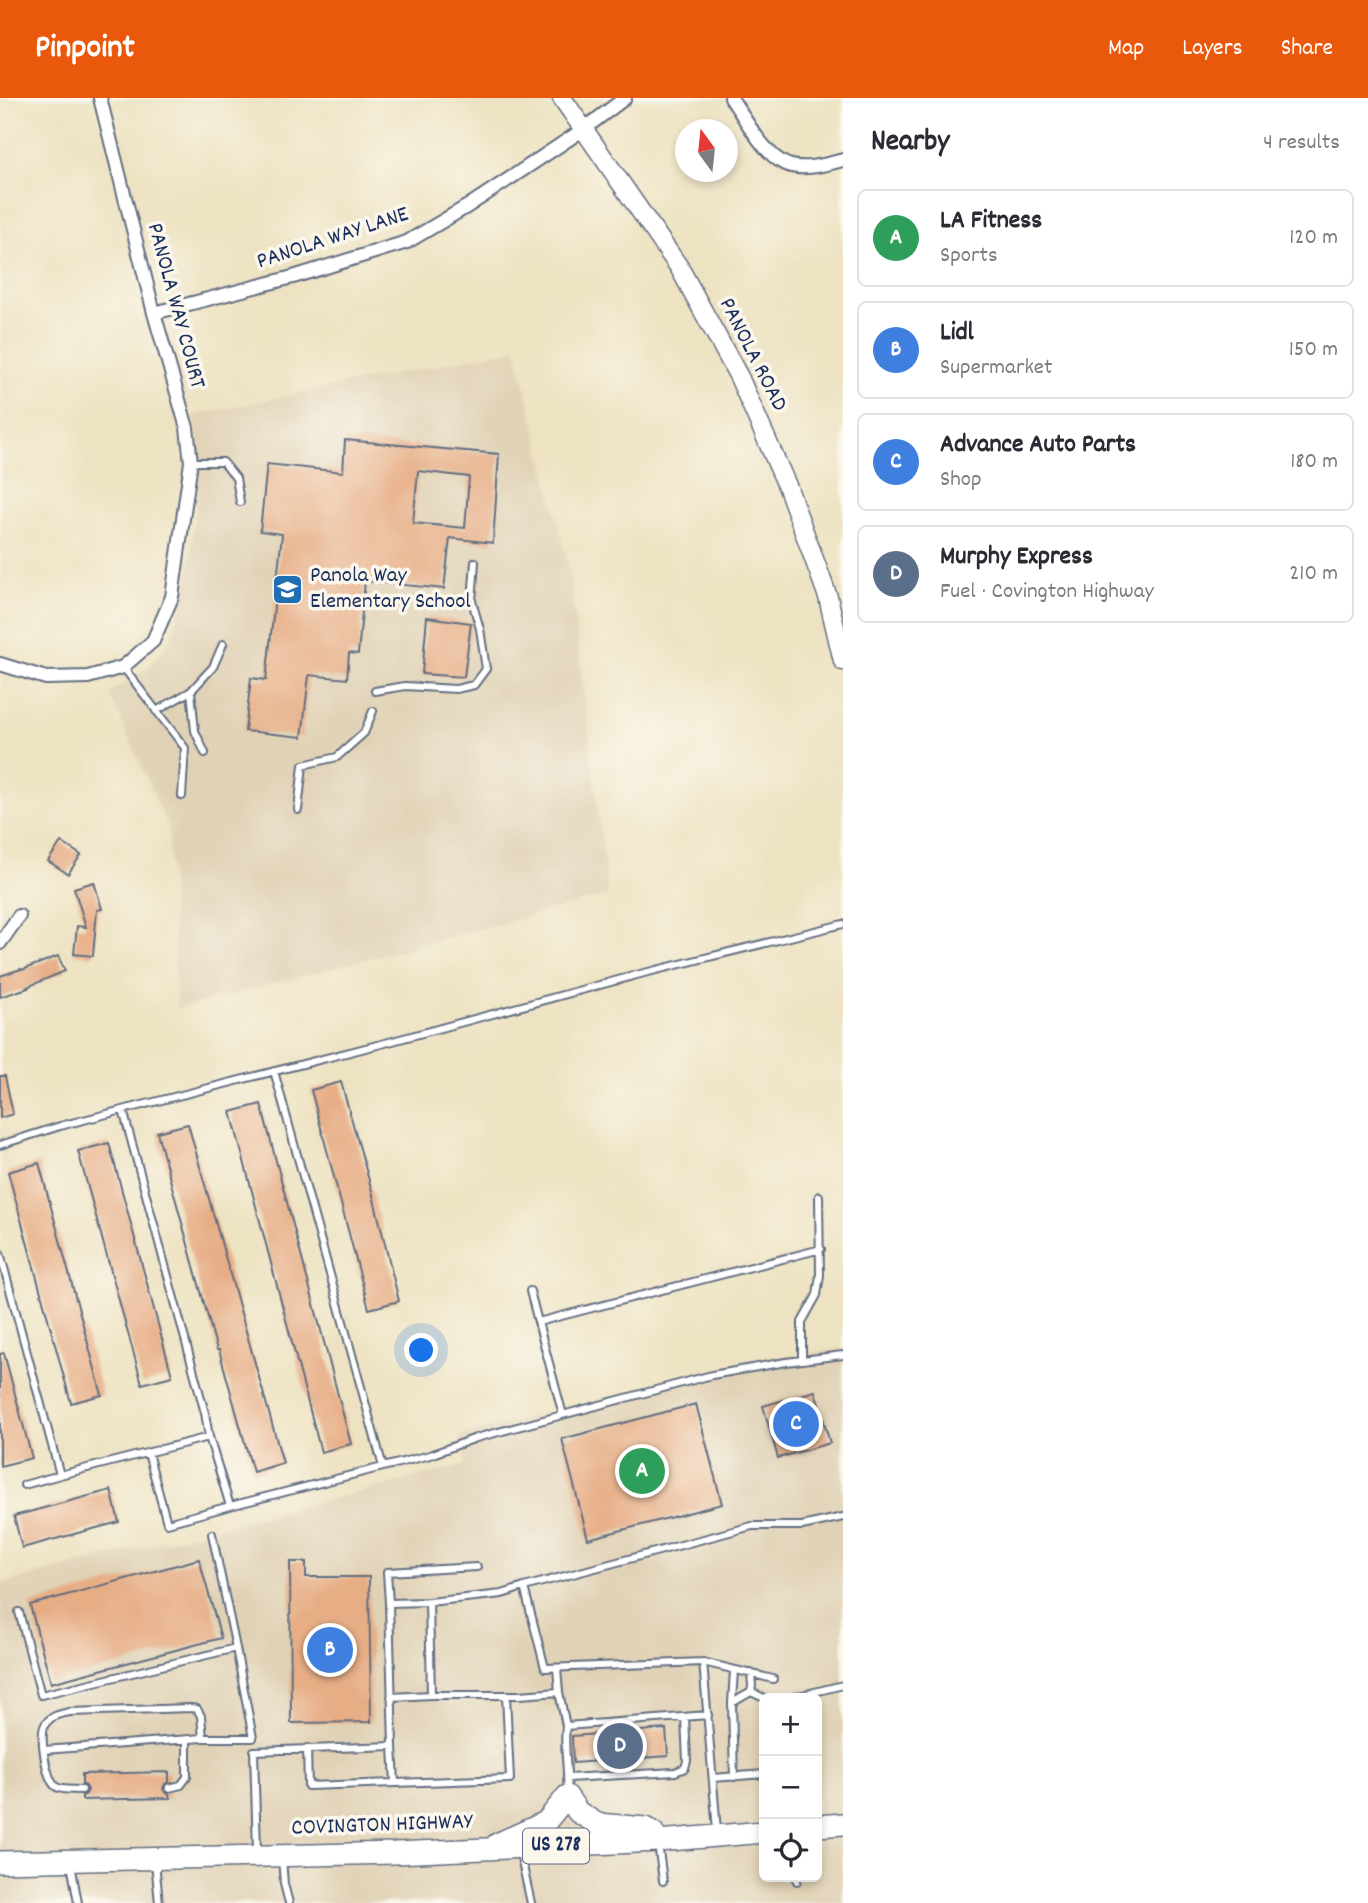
<!DOCTYPE html>
<meta charset="utf-8">
<style>
:root{--surface:#fff;--page:#f2f2f3;--text:#2b2b33;--muted:#7c7c81;--line:#e1e1e2;--accent:#ea580c}
body{margin:0;font-family:Dekko,sans-serif;background:var(--page);color:var(--text)}
.controls{position:absolute;right:21px;bottom:21px;display:grid;overflow:hidden;border-radius:10px;box-shadow:0 4px 10px #0003}
.controls button{width:63px;height:63px;display:grid;place-items:center;padding:0;border:0;border-bottom:2px solid var(--line);background:var(--surface);color:var(--text);font:35px sans-serif}
.compass{position:absolute;left:675px;top:21px;width:63px;height:63px;border-radius:50%;background:var(--surface);box-shadow:0 4px 10px #0003;rotate:345deg}
.you{position:absolute;left:422px;top:1253px;width:24px;height:24px;margin:-18px;border:5px solid #fff;border-radius:50%;background:#1a73e8;box-shadow:0 0 0 10px #1a73e833}
.badge{display:grid;place-items:center;width:46px;height:46px;border-radius:50%;background:var(--accent);color:#fff;font-size:23px;font-weight:700}
.pin{position:absolute;translate:-50% -50%;border:4px solid #fff;box-shadow:0 2px 7px #0006}
.list{margin:0;padding:0;list-style:none}
h2{display:flex;justify-content:space-between;align-items:center;height:91px;margin:0;padding:0 28px;font-size:30px}
h2 small{font-size:23px;font-weight:400;color:var(--muted)}
.list li{display:grid;grid-template-columns:46px 1fr auto;gap:21px;align-items:center;box-sizing:border-box;height:98px;margin:0 14px 14px;padding:0 14px;border:2px solid var(--line);border-radius:10px}
.list b{display:block;font-size:26px;white-space:nowrap}
.list p{margin:0;font-size:23px;white-space:nowrap;color:var(--muted)}
.list em{font-size:23px;font-style:normal;color:var(--muted)}
.icon{flex:none;width:38px;height:38px;fill:none;stroke:currentColor;stroke-width:2;stroke-linecap:round;stroke-linejoin:round}
.map{position:relative;flex:none;width:843px;height:1805px;overflow:hidden}
header{display:flex;align-items:center;gap:42px;box-sizing:border-box;height:98px;padding:0 35px;background:var(--accent);color:#fff}
header strong{font-size:33px}
nav{display:flex;gap:38px;margin-inline-start:auto;font-size:24px}
main{display:flex}
aside{flex:1;background:var(--surface)}
.map>svg:first-child{display:block}
.built{fill:#e0d2b6;fill-rule:evenodd}
.building{fill:#e7ae86;fill-rule:evenodd}
.lines{fill:none;stroke-linecap:round;stroke-linejoin:round}
.service-casing{stroke:#646e81;stroke-width:10}
.minor-casing{stroke:#646e81;stroke-width:16}
.secondary-casing{stroke:#646e81;stroke-width:21}
.primary-casing{stroke:#646e81;stroke-width:24}
.service{stroke:#fff;stroke-width:6}
.minor{stroke:#fff;stroke-width:12}
.secondary{stroke:#fff;stroke-width:18}
.primary{stroke:#fff;stroke-width:21}
.labels{text-anchor:middle;dominant-baseline:central;stroke-width:7;stroke-linejoin:round;paint-order:stroke}
.shield{fill:#fbf7ec;stroke:#5e6b89;stroke-width:2}
.shield-label{font-size:21px;font-weight:bold;fill:#1b2f5e}
.street-label{font-size:23px;fill:#1b2f5e;stroke:#fbf7ec}
.poi-label{font-size:23px;fill:#1b2f5e;stroke:#fbf7ec;text-anchor:start}
</style>
<header>
<strong>Pinpoint</strong>
<nav><a>Map</a><a>Layers</a><a>Share</a></nav>
</header>
<main>
<div class="map">
<svg width="843" height="1805" viewBox="0 0 843 1805">
<rect width="100%" height="100%" fill="#fbf7ec"/>
<filter id="ink" filterUnits="userSpaceOnUse"><feTurbulence type="fractalNoise" baseFrequency=".0143" numOctaves="2"/><feDisplacementMap in="SourceGraphic" scale="14" xChannelSelector="R" yChannelSelector="G"/><feConvolveMatrix kernelMatrix="1 2 1 2 8 2 1 2 1" color-interpolation-filters="sRGB"/></filter>
<filter id="wash" filterUnits="userSpaceOnUse"><feTurbulence type="fractalNoise" baseFrequency=".00686" numOctaves="4" result="noise"/><feDisplacementMap in="SourceGraphic" scale="28" xChannelSelector="R" yChannelSelector="G"/><feGaussianBlur stdDeviation="1.57" result="paint"/><feColorMatrix in="noise" values="0 0 0 0 0 0 0 0 0 0 0 0 0 0 0 0 0 1.4 0 .05"/><feComposite in="paint" operator="in"/></filter>
<g filter="url(#wash)">
<rect width="100%" height="100%" fill="#ede2c1"/>
<path class="built" d="M 516,251 L 569,470 L 608,797 L 177,911 L 168,729 L 109,595 L 147,571 L 172,540 L 188,484 L 196,407 L 199,353 L 194,317 Z
M 843,1250 L 843,1805 L 0,1805 L 0,1486 L 465,1367 L 459,1338 L 765,1262 ZM 764,1600 L 817,1600 L 817,1779 L 764,1779 Z"/>
<g id="blocks">
<path class="building" d="M 345,342 L 499,356 L 493,445 L 450,440 L 444,491 L 365,483 L 358,556 L 349,555 L 347,581 L 309,577 L 302,639 L 245,633 L 251,580 L 266,582 L 282,436 L 260,433 L 267,366 L 343,374 ZM 418,373 L 469,379 L 465,430 L 413,425 Z
M 427,519 L 471,525 L 464,579 L 422,576 Z
M 61,744 L 81,757 L 68,776 L 48,763 Z
M 94,784 L 102,811 L 97,812 L 93,858 L 74,856 L 77,828 L 86,829 L 74,790 Z
M 58,858 L 65,873 L 27,889 L 28,890 L 0,899 L 0,878 L 21,871 L 22,872 Z
M 0,978 L 5,978 L 13,1016 L 0,1020 Z
M 341,984 L 372,1093 L 399,1203 L 369,1211 L 311,992 Z
M 261,1006 L 351,1346 L 321,1354 L 231,1014 Z
M 188,1026 L 283,1365 L 253,1374 L 219,1252 L 217,1252 L 157,1034 Z
M 109,1045 L 172,1278 L 142,1286 L 78,1053 Z
M 39,1065 L 102,1297 L 71,1305 L 8,1074 Z
M 4,1255 L 32,1360 L 0,1368 L 0,1256 Z
M 815,1293 L 830,1345 L 778,1360 L 763,1308 Z
M 696,1306 L 722,1406 L 588,1441 L 562,1341 Z
M 111,1392 L 119,1424 L 22,1450 L 14,1418 Z
M 199,1461 L 221,1540 L 51,1585 L 30,1507 Z
M 290,1464 L 306,1464 L 306,1479 L 369,1479 L 371,1624 L 291,1625 Z
M 666,1631 L 668,1658 L 573,1665 L 572,1638 Z
M 169,1674 L 169,1684 L 165,1686 L 163,1691 L 165,1694 L 169,1696 L 170,1700 L 82,1702 L 82,1698 L 86,1696 L 88,1692 L 86,1688 L 82,1686 L 82,1676 Z"/>
</g>
</g>
<g filter="url(#ink)">
<use href="#blocks" fill-opacity="0" stroke="#646e81" stroke-width="2"/>
<g class="lines">
<defs>
<path id="service" d="M 191,364 L 223,364 L 236,380 L 240,404
M 123,569 L 185,650 L 182,698
M 191,593 L 195,633 L 205,655
M 375,593 L 405,588 L 456,591 L 474,587 L 486,571 L 480,531 L 472,503 L 475,464
M 156,613 L 191,593 L 213,569 L 223,546
M 298,712 L 303,667 L 337,659 L 364,635 L 373,613
M 274,973 L 383,1369
M 123,1012 L 205,1315 L 209,1339
M 0,1047 L 60,1028 L 389,944 L 644,875 L 843,826
M 0,1155 L 60,1377 L 209,1339 L 230,1408 L 430,1357 L 476,1340 L 712,1277 L 786,1264 L 843,1257
M 530,1193 L 538,1224
M 802,1262 L 802,1224 L 817,1197 L 820,1177 L 819,1098
M 563,1317 L 538,1224 L 821,1151
M 148,1355 L 167,1425 L 230,1408
M 24,1387 L 60,1377
M 429,1504 L 502,1496 L 524,1489
M 389,1505 L 387,1474 L 477,1469
M 19,1514 L 41,1597 L 236,1550
M 703,1564 L 717,1733
M 557,1570 L 559,1594
M 773,1581 L 703,1564 L 545,1570 L 524,1489 L 752,1428 L 802,1428 L 843,1419
M 751,1594 L 764,1600
M 391,1599 L 431,1597
M 790,1600 L 843,1587
M 732,1605 L 751,1594 L 752,1588 L 751,1575
M 307,1650 L 308,1688 L 395,1685 L 393,1648
M 44,1652 L 203,1640 L 253,1640 L 236,1550 L 212,1436
M 734,1679 L 732,1605 L 734,1572
M 568,1680 L 675,1674 L 685,1670 L 687,1663 L 685,1619
M 713,1680 L 764,1676
M 395,1685 L 510,1681 L 506,1597
M 169,1690 L 181,1687 L 187,1679 L 187,1642
M 82,1692 C 74,1691 61,1693 55,1688 C 46,1680 38,1634 46,1625 C 52,1617 61,1616 70,1614 L 190,1610 L 197,1611 L 201,1618 L 203,1640
M 567,1696 C 569,1673 563,1650 566,1628 L 708,1617
M 658,1745 L 663,1783
M 257,1753 L 254,1653 L 393,1648 L 389,1505 L 429,1504 L 431,1597 L 520,1597 L 559,1594 L 566,1628
M 520,1755 L 531,1805
M 282,1760 L 284,1786 L 289,1805
M 155,1763 L 159,1805
M 71,1766 L 78,1805
M 797,1779 L 797,1783"/>
<path id="minor" d="M 731,0 C 744,19 766,60 788,67 C 804,73 827,66 843,62
M 154,215 L 293,179 L 407,144 L 468,108 L 521,73 L 584,31 L 625,0
M 0,566 L 46,580 L 88,579 L 123,569 L 153,543 L 172,499 L 191,364 L 187,330 L 154,215 L 100,0
M 0,845 L 19,818"/>
<path id="secondary" d="M 562,0 L 679,169 L 739,279 L 788,390 L 828,499 L 843,563"/>
<path id="primary" d="M 817,1728 L 843,1726
M 497,1746 L 546,1724 L 567,1698 L 578,1714 L 597,1726 L 646,1730 L 653,1734 L 658,1743
M 0,1764 L 395,1755 L 658,1743 L 764,1734"/>
</defs>
<use href="#service" class="service-casing"/>
<use href="#minor" class="minor-casing"/>
<use href="#secondary" class="secondary-casing"/>
<use href="#primary" class="primary-casing"/>
<use href="#service" class="service"/>
<use href="#minor" class="minor"/>
<use href="#secondary" class="secondary"/>
<use href="#primary" class="primary"/>
</g>
</g>
<defs>
<symbol id="school-square" viewBox="-11 -11 22 22"><rect x="-9" y="-9" width="18" height="18" rx="4" fill="#1f6fb2" stroke="#fbf7ec"/><path d="M0-5L7-2L0 1L-7-2ZM-4 1L0 2.5L4 1V4Q0 6-4 4Z" fill="#fff"/></symbol>
</defs>
<g fill-rule="evenodd">
<use href="#school-square" x="270" y="474" width="35" height="35"/>
</g>
<g class="labels">
<rect class="shield" x="523" y="1730.5" width="66" height="35" rx="5"/>
<g class="shield-label">
<text x="556" y="1748">US 278</text>
</g>
<g class="street-label">
<text transform="translate(333 141) rotate(-18)">PANOLA WAY LANE</text>
<text transform="translate(175 208) rotate(75)">PANOLA WAY COURT</text>
<text transform="translate(752 257) rotate(63)">PANOLA ROAD</text>
<text transform="translate(382 1728) rotate(-2)">COVINGTON HIGHWAY</text>
</g>
<g class="poi-label">
<text x="310" y="478">Panola Way<tspan x="310" dy="26">Elementary School</tspan></text>
</g>
</g>
</svg>
<div class="controls">
<button>+</button>
<button>−</button>
<button><svg class="icon" aria-label="locate" viewBox="0 0 24 24"><circle cx="12" cy="12" r="6"/><path d="M12 2v4M12 18v4M2 12h4M18 12h4"/></svg></button>
</div>
<svg class="compass" viewBox="-18 -18 36 36"><path d="M0-13l5 13h-10z" fill="#e53935"/><path d="M0 13l5-13h-10z" fill="#7c7c81"/></svg>
<div class="you"></div>
<div class="pin badge" style="left:642px;top:1373px;background:#2e9e5b">A</div>
<div class="pin badge" style="left:330px;top:1552px;background:#3f7fe0">B</div>
<div class="pin badge" style="left:796px;top:1326px;background:#3f7fe0">C</div>
<div class="pin badge" style="left:620px;top:1648px;background:#5c6f8a">D</div>
</div>
<aside>
<h2>Nearby<small>4 results</small></h2>
<ul class="list">
<li><span class="badge" style="background:#2e9e5b">A</span><div><b>LA Fitness</b><p>Sports</p></div><em>120 m</em></li>
<li><span class="badge" style="background:#3f7fe0">B</span><div><b>Lidl</b><p>Supermarket</p></div><em>150 m</em></li>
<li><span class="badge" style="background:#3f7fe0">C</span><div><b>Advance Auto Parts</b><p>Shop</p></div><em>180 m</em></li>
<li><span class="badge" style="background:#5c6f8a">D</span><div><b>Murphy Express</b><p>Fuel · Covington Highway</p></div><em>210 m</em></li>
</ul>
</aside>
</main>
